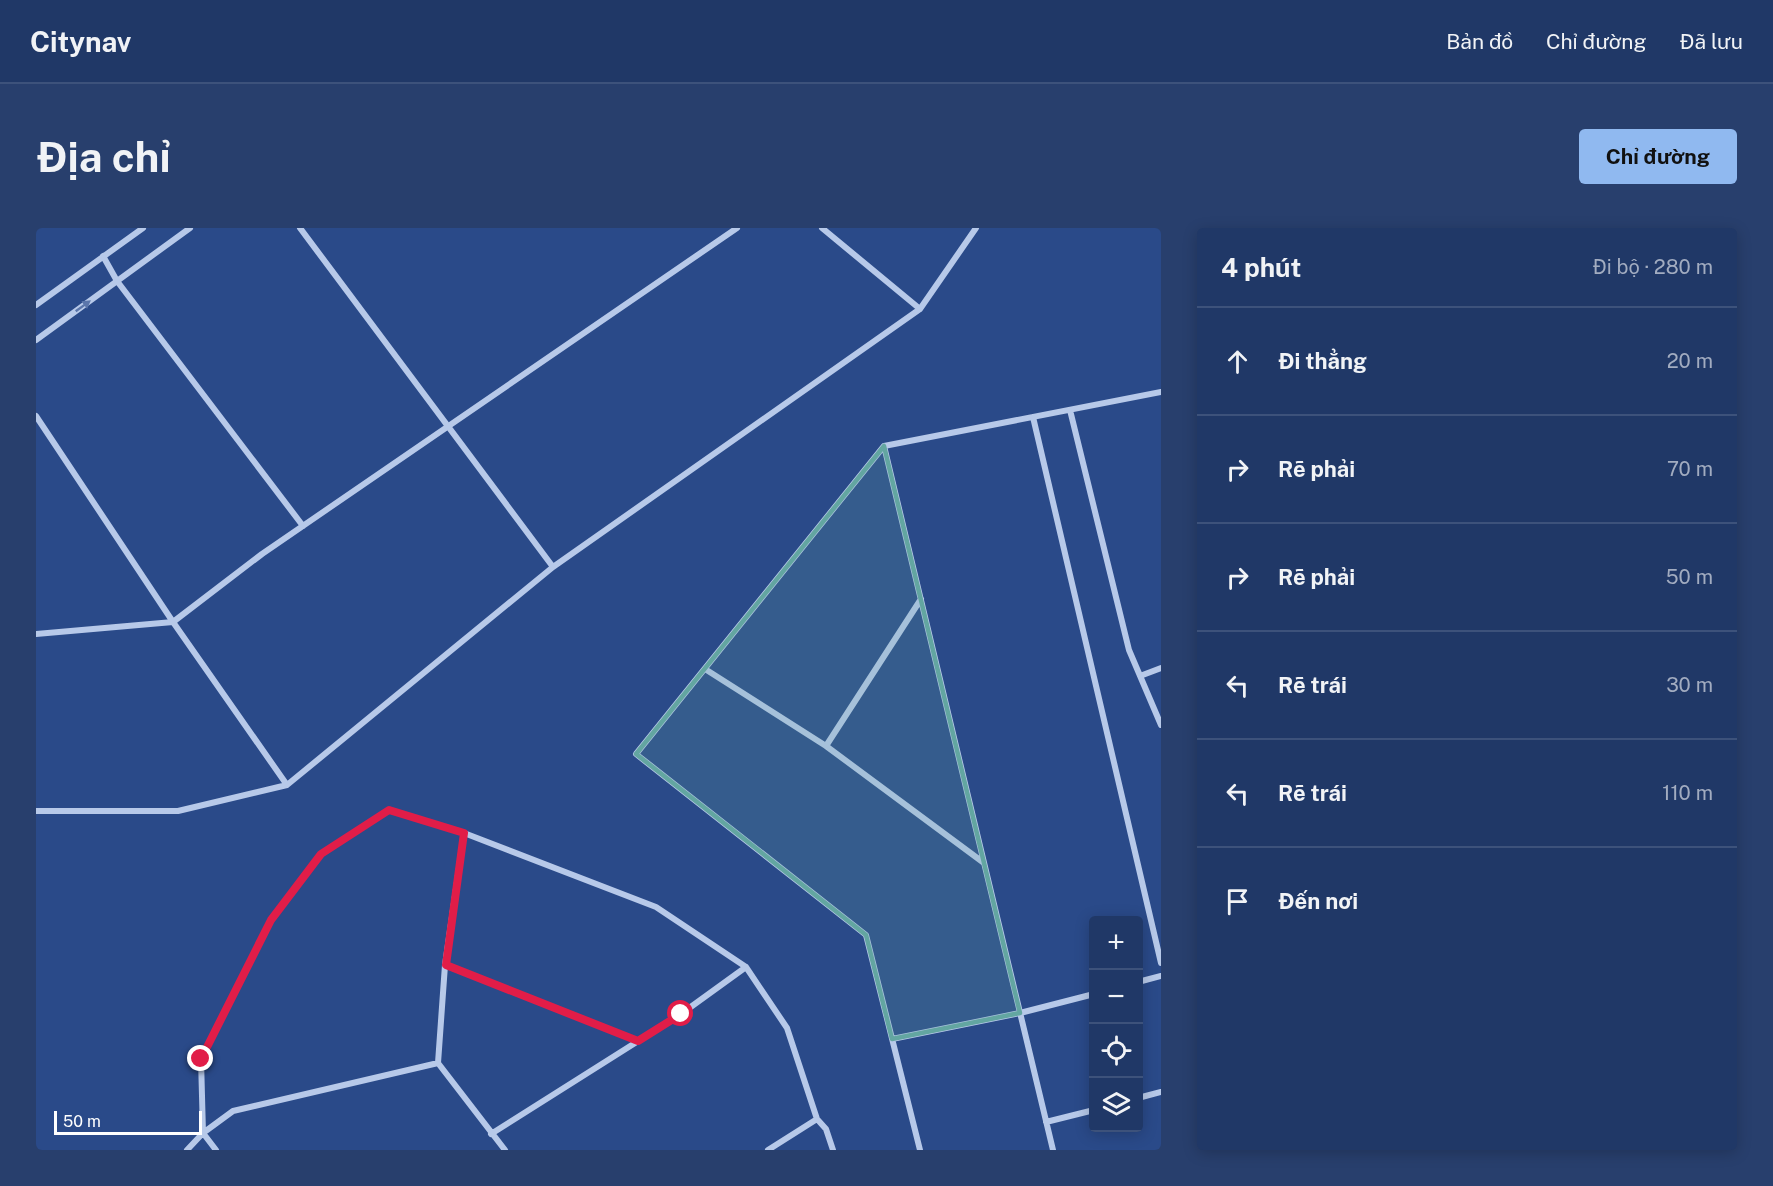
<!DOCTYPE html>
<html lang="vi">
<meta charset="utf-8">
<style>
:root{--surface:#203867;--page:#283f6d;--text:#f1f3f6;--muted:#a2acc0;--line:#3d527b;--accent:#90b9f0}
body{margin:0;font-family:"Public Sans",sans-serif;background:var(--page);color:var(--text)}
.controls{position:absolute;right:18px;bottom:18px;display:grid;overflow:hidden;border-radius:6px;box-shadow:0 3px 15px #0003}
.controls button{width:54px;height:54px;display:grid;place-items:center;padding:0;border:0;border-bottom:2px solid var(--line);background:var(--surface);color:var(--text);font:30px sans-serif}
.scale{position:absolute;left:18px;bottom:15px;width:148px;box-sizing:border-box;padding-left:6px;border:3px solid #fff;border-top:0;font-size:16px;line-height:21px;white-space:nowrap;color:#fff;-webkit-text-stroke:4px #2a4a89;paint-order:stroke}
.stop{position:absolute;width:18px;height:18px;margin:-14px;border:4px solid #e11d48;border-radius:50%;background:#fff}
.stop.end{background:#e11d48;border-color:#fff;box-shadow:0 2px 6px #0008}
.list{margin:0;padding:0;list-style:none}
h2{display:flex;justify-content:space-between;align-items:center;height:78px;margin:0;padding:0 24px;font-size:26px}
h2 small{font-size:20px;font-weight:400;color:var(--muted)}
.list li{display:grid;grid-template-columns:39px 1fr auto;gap:18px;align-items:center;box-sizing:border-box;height:108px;padding:0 24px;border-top:2px solid var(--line)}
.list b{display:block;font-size:22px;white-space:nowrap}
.list em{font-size:20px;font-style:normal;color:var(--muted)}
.icon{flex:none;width:33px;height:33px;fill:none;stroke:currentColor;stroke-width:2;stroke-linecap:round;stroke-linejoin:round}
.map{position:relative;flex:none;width:1125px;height:922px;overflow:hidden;border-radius:6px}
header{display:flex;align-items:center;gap:36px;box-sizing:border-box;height:84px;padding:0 30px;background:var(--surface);border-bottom:2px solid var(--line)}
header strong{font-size:28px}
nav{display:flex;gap:33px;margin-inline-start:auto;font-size:21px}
.intro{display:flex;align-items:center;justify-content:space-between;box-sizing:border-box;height:144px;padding:0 36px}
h1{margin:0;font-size:42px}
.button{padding:15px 27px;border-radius:6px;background:var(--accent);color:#111;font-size:21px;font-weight:700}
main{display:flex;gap:36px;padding:0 36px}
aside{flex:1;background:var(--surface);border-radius:6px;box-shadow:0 3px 15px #0003}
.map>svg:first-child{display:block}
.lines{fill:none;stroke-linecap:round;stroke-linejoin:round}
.minor{stroke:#b7c9e9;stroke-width:6}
.oneway{fill:#5b76ab}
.route{stroke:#e11d48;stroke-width:8}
.marked{fill:#63a6a1;fill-opacity:0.2;stroke:#63a6a1;stroke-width:4.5;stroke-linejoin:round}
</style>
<header>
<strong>Citynav</strong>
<nav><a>Bản đồ</a><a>Chỉ đường</a><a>Đã lưu</a></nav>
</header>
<div class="intro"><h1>Địa chỉ</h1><a class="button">Chỉ đường</a></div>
<main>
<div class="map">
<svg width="1125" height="922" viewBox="0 0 1125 922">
<rect width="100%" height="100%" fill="#2a4a89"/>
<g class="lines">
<path class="minor" d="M 264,0 L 517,339
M 786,0 L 884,81
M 67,28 L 81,53 L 267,298
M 0,77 L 107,0
M 0,112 L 154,0
M 1034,182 L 1093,422 L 1125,497
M 0,188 L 137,394 L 251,557
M 997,189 L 1125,735
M 848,218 L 1017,922
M 0,406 L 137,394 L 226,326 L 701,0
M 669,441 L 790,518 L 948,635
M 1104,448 L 1125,440
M 790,518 L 885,371
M 0,583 L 142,583 L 251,557 L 517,339 L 884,81 L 940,0
M 428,605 L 409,737 L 402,835 L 469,922
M 409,737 L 602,813
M 1102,754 L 1125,748
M 856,811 L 984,785 L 1058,766
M 1102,870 L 1125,864
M 1010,894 L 1058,882
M 455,906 L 645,786 L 710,739
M 151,922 L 167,905 L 197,883 L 402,835
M 180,922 L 167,905 L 165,831 L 235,692 L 285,626 L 353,582 L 428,605 L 620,679 L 710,739 L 751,800 L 781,891 L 790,901 L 797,922
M 732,922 L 781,891
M 884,922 L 830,707 L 600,526 L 848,218 L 1125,164"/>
</g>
<defs><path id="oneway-solid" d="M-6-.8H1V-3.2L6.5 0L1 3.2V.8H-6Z" transform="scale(1.5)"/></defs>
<use class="oneway" href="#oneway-solid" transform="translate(47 78) rotate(-36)"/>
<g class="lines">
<path class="route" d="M 165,831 L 235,692 L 285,626 L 353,582 L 428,605 L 410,737 L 602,813 L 645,786"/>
</g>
<path class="marked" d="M 848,218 L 984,785 L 856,811 L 830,707 L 600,526 Z"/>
</svg>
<div class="controls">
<button>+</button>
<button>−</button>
<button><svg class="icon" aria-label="locate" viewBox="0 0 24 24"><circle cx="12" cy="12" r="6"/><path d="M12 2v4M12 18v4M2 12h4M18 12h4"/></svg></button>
<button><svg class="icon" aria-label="layers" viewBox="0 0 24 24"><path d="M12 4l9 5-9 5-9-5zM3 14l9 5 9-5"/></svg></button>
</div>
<div class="scale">50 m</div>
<div class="stop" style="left:645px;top:786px"></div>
<div class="stop end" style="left:165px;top:831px"></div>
</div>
<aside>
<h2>4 phút<small>Đi bộ · 280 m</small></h2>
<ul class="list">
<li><svg class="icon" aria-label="ahead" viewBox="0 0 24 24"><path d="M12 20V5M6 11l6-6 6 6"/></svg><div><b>Đi thẳng</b></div><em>20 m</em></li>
<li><svg class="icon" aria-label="right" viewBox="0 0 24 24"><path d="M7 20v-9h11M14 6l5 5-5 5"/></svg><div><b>Rẽ phải</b></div><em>70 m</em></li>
<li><svg class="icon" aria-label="right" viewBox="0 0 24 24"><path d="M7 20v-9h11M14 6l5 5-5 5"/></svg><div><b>Rẽ phải</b></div><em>50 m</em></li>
<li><svg class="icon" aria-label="left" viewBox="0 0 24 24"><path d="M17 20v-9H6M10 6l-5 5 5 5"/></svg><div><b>Rẽ trái</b></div><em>30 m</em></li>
<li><svg class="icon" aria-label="left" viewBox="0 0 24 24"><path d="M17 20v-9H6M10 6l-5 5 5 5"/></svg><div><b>Rẽ trái</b></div><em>110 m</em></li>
<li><svg class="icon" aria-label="arrive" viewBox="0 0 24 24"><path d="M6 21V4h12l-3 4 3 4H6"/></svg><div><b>Đến nơi</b></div></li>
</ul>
</aside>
</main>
